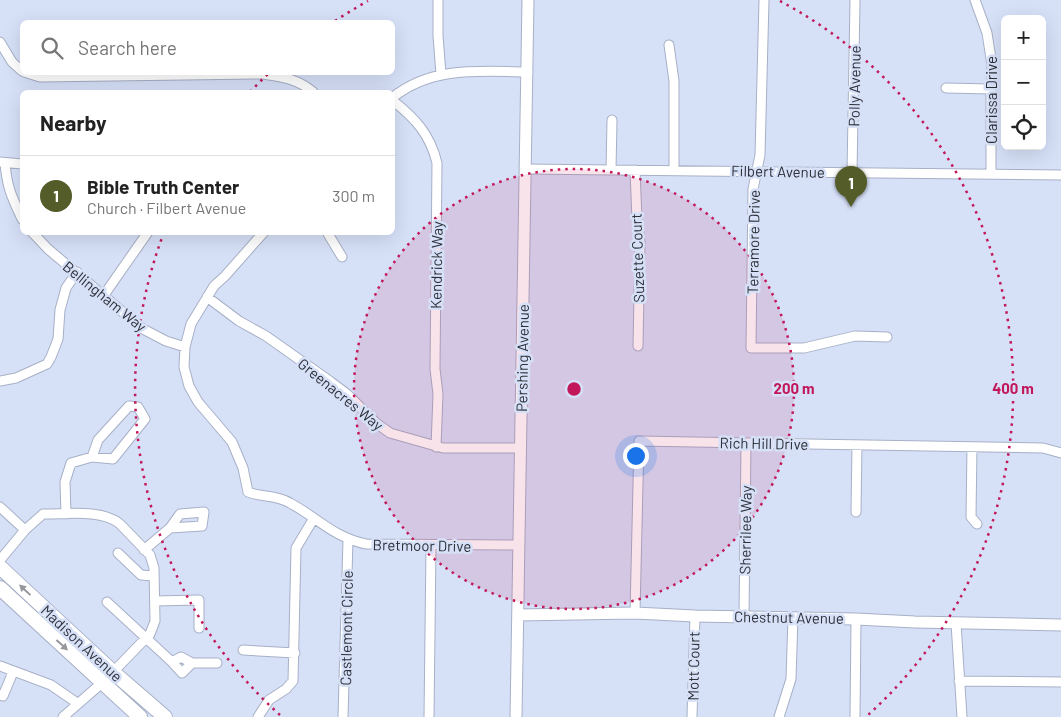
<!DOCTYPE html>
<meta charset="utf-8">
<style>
:root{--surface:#fff;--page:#f6f6f6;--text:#222;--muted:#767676;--line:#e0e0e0;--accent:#545c2a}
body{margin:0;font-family:Barlow,sans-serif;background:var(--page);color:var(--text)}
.controls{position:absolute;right:15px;top:15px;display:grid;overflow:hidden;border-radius:8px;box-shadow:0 5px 20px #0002}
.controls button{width:45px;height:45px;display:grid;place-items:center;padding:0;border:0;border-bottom:1px solid var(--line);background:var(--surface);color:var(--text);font:25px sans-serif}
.you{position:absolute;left:635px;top:455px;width:18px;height:18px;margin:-12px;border:4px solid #fff;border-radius:50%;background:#1a73e8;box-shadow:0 0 0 8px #1a73e833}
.badge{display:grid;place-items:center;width:32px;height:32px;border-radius:50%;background:var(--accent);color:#fff;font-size:16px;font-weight:700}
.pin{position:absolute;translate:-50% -41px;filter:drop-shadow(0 1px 2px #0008)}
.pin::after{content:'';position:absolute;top:26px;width:18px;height:15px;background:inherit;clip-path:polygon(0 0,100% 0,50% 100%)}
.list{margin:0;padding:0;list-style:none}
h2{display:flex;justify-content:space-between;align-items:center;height:65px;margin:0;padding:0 20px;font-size:21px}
h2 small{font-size:16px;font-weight:400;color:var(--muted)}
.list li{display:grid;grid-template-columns:32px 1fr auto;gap:15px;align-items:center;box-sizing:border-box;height:80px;padding:0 20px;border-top:1px solid var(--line)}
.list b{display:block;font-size:19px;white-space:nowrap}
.list p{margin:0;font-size:16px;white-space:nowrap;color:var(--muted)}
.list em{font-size:16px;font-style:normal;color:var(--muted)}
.icon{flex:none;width:28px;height:28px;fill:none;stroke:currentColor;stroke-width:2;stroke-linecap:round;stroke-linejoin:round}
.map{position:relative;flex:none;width:1061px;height:717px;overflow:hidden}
.search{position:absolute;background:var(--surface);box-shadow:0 5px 20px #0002;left:20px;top:20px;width:375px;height:55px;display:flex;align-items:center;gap:12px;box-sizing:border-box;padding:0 18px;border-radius:8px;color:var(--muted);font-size:19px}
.panel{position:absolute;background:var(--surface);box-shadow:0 5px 20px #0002;left:20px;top:90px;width:375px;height:145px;border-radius:8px}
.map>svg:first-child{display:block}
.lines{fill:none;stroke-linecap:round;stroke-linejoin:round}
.minor-casing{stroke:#a7b0c6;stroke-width:11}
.tertiary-casing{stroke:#a7b0c6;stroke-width:13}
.primary-casing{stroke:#a7b0c6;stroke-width:16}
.minor{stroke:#fff;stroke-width:9}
.tertiary{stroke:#fff;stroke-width:11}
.primary{stroke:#fff;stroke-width:14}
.oneway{fill:#96989c}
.ring{fill:none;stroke:#c2185b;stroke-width:2.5;stroke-dasharray:2.5 5}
.labels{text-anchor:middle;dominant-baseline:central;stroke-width:5;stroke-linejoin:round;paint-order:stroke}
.street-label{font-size:15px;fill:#2d3039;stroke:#d6e0f7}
.centre{fill:#c2185b;stroke:#d6e0f7;stroke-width:2.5}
.ring-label{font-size:15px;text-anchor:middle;font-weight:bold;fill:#c2185b;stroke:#d6e0f7;stroke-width:5;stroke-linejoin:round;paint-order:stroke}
</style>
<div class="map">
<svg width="1061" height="717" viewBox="0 0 1061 717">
<rect width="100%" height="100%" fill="#d6e0f7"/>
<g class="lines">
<defs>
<path id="minor" d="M 438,0 L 438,36 L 441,74
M 764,0 L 760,155 L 753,189 L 751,348 L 804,348 L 855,336 L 887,337
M 975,0 L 987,33 L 992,65 L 991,89 L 991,173
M 0,42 L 12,62 L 22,71
M 669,45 L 674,81 L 674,170
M 24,72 L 40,77 L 263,74 C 283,77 298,79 313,92
M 946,88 L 991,89
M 392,98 C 431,66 480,71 528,72
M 392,100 C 415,118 430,134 437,163 L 435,369 L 438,394 L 436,447
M 0,162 L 22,164
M 5,163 C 7,188 12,197 22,219
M 526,169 L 1061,175
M 611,170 L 612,120
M 635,170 L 637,220 L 640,242 L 638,346
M 852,173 L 855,0
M 32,232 L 48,249 L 143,329 L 166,341 L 185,347
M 264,232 L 225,276 L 214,286 L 191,324 L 185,347 L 184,367 L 189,386 L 198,402 L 232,442 L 243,468 L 248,492 C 262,498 275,494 290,503 C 318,518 333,537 366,544 L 519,545
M 327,232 L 342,257
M 104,295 L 148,232
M 207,297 L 239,321 L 266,336 L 331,382 L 347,394 L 376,423 L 390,433 L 443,448 L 520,448
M 0,381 L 16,378 L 47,364 L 51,357 L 58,339 L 60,310 L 66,288 L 77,272
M 972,447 L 971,517 L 977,524
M 0,507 L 25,530
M 856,512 L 857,445
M 66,514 L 65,482 L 71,463 L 92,457 L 113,459 L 145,419 L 138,407 L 129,406 L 98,440 L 92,457
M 144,550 L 170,528 L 202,526 L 204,512 L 180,514 L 170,528
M 118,553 L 141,575 L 154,576
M 0,560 L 25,530 L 43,514 C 66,514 103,509 120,524 L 150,555 L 154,568 L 155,621 L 150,634 L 113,672
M 155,601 L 199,600 L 199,628
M 107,602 L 172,662 L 181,657 L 192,663 L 182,673 L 172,662
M 635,613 L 639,441 L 1043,448 L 1061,453
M 744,616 L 746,443
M 956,623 L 962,717
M 243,650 L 295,653
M 192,663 L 217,663
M 0,666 L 51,685 L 77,703
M 959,681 L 1061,682
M 0,695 L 3,696 L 13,672
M 63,717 L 103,682
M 258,717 L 269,700 L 286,689 L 293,681 L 296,548 L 314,518
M 343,717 L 348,539
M 429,717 L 431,546
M 692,717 L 695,616
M 779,717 L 791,679 L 793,617
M 855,717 L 856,619"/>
<path id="tertiary" d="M 518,615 L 635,613 L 695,616 L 856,619 L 915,622 L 1061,625
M 516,717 L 528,0"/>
<path id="primary" d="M 0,567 L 113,672 L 165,717
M 0,588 L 140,717"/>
</defs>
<use href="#minor" class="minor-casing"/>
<use href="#tertiary" class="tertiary-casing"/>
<use href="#primary" class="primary-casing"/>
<use href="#minor" class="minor"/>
<use href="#tertiary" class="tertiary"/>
<use href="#primary" class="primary"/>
</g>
<defs><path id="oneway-solid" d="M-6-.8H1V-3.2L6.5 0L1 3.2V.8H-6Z" transform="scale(1.25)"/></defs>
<g class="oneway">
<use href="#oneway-solid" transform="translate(25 590) rotate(-137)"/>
<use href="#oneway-solid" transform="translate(62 645) rotate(42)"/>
</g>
<circle cx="574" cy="389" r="220" fill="#c2185b" fill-opacity=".12"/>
<g class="ring">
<circle cx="574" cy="389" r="220"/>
<path d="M280 715A439 439 0 0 1 163 235M250 92A439 439 0 0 1 269 73M335 21A439 439 0 0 1 368 1M780 1A439 439 0 0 1 868 715"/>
</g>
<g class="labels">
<g class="street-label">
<text transform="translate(854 86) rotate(-89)">Polly Avenue</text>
<text transform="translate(991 100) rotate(-90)">Clarissa Drive</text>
<text transform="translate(778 171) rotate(1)">Filbert Avenue</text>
<text transform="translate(753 242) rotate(-89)">Terramore Drive</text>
<text transform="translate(637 258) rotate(-92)">Suzette Court</text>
<text transform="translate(436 265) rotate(-89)">Kendrick Way</text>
<text transform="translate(105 296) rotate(39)">Bellingham Way</text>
<text transform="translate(522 358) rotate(-89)">Pershing Avenue</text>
<text transform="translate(341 394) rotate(39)">Greenacres Way</text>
<text transform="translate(764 443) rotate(1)">Rich Hill Drive</text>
<text transform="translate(745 530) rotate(-89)">Sherrilee Way</text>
<text transform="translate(422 545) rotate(1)">Bretmoor Drive</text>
<text transform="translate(789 617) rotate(1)">Chestnut Avenue</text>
<text transform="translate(346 628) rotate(-89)">Castlemont Circle</text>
<text transform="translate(82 643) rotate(43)">Madison Avenue</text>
<text transform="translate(693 666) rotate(-89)">Mott Court</text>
</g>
</g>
<circle cx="574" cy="389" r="8" class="centre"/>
<g class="ring-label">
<text x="794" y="394">200 m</text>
<text x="1013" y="394">400 m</text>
</g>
</svg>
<div class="controls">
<button>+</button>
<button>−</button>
<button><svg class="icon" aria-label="locate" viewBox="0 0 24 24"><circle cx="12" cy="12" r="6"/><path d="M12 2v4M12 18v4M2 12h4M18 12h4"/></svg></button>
</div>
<div class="you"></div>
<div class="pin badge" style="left:851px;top:207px">1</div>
<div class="search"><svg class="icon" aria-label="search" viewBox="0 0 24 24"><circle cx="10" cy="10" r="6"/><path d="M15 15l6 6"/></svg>Search here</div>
<section class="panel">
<h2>Nearby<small></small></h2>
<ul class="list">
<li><span class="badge">1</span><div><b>Bible Truth Center</b><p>Church · Filbert Avenue</p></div><em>300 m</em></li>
</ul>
</section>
</div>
